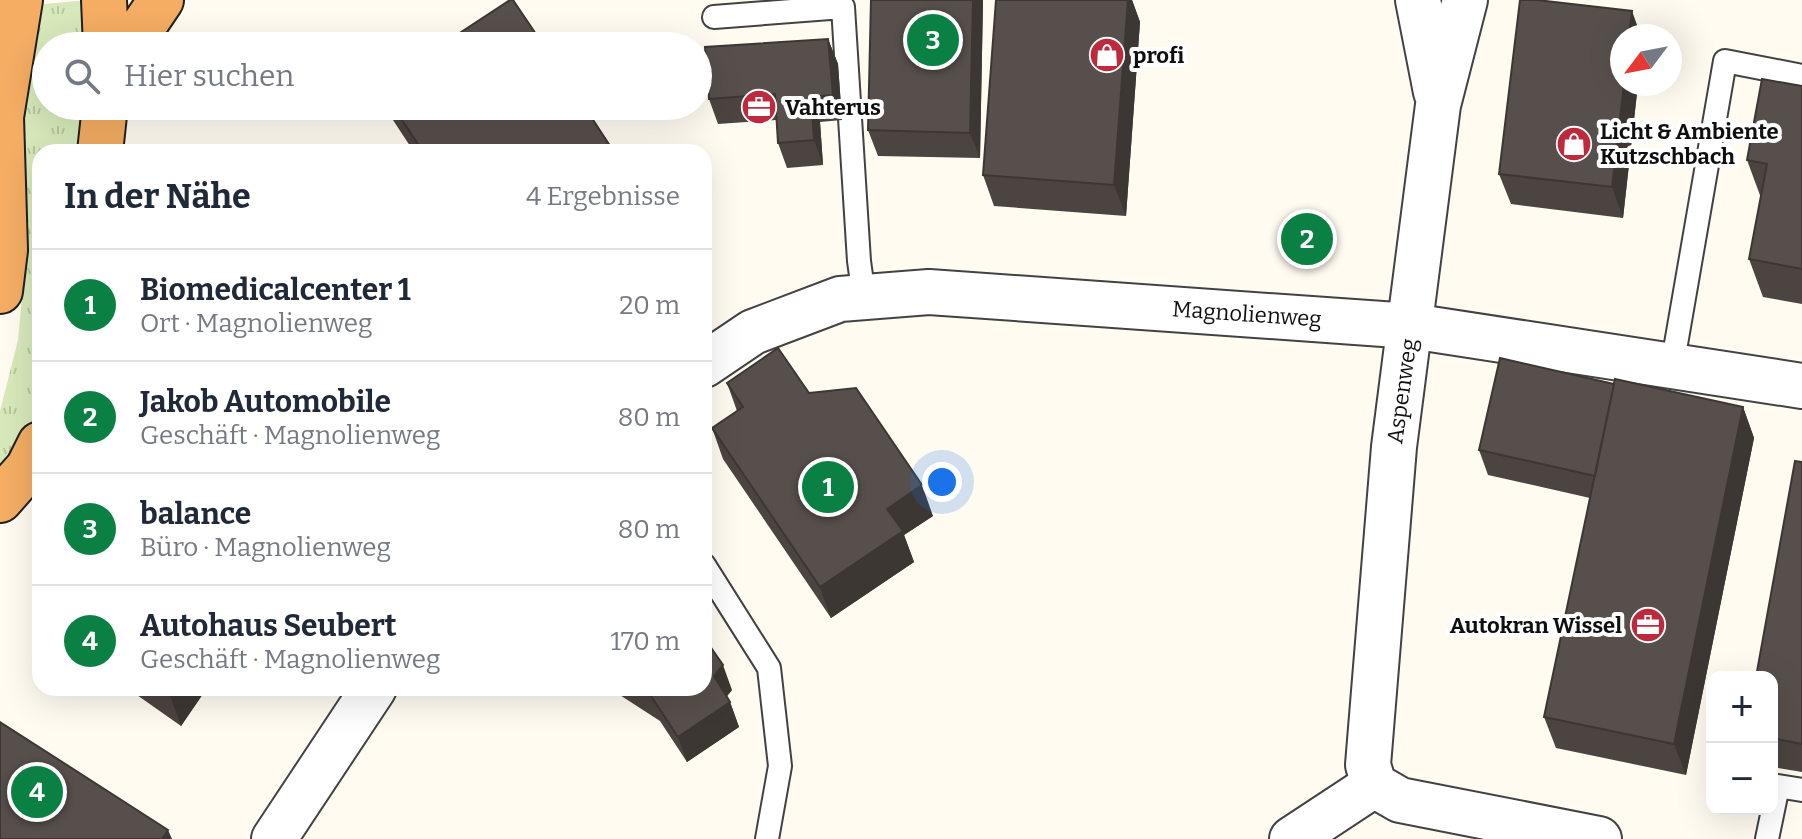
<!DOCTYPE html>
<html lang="de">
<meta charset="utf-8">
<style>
:root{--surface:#fff;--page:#f2f2f3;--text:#1f2937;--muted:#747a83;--line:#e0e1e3;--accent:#0b8043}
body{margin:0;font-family:Bitter,serif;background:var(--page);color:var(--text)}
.controls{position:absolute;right:24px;bottom:24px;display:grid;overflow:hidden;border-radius:16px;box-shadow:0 8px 32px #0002}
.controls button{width:72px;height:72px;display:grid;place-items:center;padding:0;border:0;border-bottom:2px solid var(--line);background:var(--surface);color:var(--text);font:40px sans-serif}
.compass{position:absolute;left:1610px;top:24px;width:72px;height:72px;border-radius:50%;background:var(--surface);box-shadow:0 8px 32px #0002;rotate:238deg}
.you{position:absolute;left:942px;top:482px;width:28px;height:28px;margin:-20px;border:6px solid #fff;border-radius:50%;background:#1a73e8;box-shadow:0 0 0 12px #1a73e833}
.badge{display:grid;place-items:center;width:52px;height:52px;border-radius:50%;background:var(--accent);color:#fff;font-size:26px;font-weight:700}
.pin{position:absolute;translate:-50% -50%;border:4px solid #fff;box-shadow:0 2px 8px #0006}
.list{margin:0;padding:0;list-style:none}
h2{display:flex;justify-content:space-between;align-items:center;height:104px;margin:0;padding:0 32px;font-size:34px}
h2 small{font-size:26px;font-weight:400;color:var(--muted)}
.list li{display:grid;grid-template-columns:52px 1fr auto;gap:24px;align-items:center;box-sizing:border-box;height:112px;padding:0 32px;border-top:2px solid var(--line)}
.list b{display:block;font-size:30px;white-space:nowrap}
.list p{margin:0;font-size:26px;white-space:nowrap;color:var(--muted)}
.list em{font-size:26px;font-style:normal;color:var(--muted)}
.icon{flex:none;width:44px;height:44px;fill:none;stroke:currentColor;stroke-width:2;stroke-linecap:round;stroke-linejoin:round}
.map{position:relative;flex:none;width:1802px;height:839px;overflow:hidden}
.search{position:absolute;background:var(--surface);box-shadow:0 8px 32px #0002;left:32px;top:32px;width:680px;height:88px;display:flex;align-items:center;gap:20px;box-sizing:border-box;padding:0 28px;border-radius:44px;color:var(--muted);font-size:30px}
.panel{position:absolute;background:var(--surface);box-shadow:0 8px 32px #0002;left:32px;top:144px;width:680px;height:552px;border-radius:24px}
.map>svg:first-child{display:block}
.grass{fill:url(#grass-tufts)}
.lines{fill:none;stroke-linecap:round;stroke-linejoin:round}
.service-casing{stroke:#424242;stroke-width:26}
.minor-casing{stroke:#424242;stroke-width:48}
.tertiary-casing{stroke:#424242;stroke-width:48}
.trunk-casing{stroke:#202020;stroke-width:48}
.service{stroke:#fff;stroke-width:22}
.minor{stroke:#fff;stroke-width:44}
.tertiary{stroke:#fff;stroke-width:44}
.trunk{stroke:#f4ad63;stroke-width:44}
.wall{fill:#4b4440}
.shaded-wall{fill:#3d3734}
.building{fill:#574f4b;stroke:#3d3734;stroke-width:2}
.labels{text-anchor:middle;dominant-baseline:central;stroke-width:8;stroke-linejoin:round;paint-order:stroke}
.poi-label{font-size:22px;font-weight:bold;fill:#0f0f0f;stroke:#fff;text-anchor:start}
.street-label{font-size:22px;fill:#0f0f0f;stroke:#fff}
</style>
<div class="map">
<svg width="1802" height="839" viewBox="0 0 1802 839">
<defs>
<pattern id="grass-tufts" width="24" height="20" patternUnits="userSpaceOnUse" patternTransform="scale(2)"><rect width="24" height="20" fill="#d7e9ba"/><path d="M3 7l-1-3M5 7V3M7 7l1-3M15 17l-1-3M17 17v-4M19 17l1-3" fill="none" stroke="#b7c79f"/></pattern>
</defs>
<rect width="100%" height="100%" fill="#fffbf1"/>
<path class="grass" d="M 88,0 L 90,46 L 46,46 L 46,106 L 86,106 L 84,152 L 40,152 L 40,412 L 26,443 L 0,485 L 0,411 L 18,340 L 29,223 L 23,221 C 23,149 17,72 44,4 Z"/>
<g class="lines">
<defs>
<path id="service" d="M 714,17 L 843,7 L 859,261 L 864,297
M 1672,367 L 1725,61 L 1802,76
M 704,565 L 769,668 L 780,766 L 767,839
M 1767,839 L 1778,786 L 1802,790"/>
<path id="minor" d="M 704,365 L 753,332 L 840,299 L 929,292 L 1411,326 L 1802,386
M 274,839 L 374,688
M 1292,839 L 1374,785"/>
<path id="tertiary" d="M 1418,0 L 1436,92
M 1465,0 L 1438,105 L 1394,447 L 1368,765 L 1374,785 L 1400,800 L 1599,839"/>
<path id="trunk" d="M 104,0 L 106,46
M 130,46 L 161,0
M 100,152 L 105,106
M 0,291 L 5,250 L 1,117 L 20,0
M 0,500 L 28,468 L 40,444"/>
</defs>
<use href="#service" class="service-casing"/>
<use href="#minor" class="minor-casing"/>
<use href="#tertiary" class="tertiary-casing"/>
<use href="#trunk" class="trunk-casing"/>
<use href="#service" class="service"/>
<use href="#minor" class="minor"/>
<use href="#tertiary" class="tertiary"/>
<use href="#trunk" class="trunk"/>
</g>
<path class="wall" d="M 983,0 L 980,158 L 878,156 L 868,130 Z
M 996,0 L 1132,0 L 1140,22 L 1126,216 L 994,206 L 983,175 Z
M 828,39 L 838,64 L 842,120 L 820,122 L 823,165 L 787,168 L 778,143 L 776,120 L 718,124 L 709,99 Z
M 1622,84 L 1638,84 L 1623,218 L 1511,204 L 1499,174 Z
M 1802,86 L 1802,304 L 1763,297 L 1749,259 L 1761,198 L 1747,160 Z
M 387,106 L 393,106 L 614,152 L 414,152 L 391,117 Z
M 727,383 L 809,393 L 933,516 L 904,535 L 914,562 L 831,618 L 723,459 L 712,428 L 737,411 Z
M 1614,384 L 1743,407 L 1754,438 L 1686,775 L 1556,748 L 1544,717 L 1590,498 L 1488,475 L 1479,450 Z
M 1802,462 L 1802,772 L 1772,767 L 1772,677 Z
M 127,688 L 207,688 L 181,726 Z
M 609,688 L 704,688 L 732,690 L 727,696 L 730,702 L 739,727 L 687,762 L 660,721 Z"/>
<path class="shaded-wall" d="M 973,0 L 983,0 L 980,158 L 970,133 Z
M 1128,0 L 1132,0 L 1140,22 L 1126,216 L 1114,185 Z
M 1632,11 L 1641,36 L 1629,36 Z
M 828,39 L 838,64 L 842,120 L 833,95 Z
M 1624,84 L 1638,84 L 1623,218 L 1612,187 Z
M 811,97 L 820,122 L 823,165 L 814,140 Z
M 1743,407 L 1754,438 L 1686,775 L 1674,744 Z
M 922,485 L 933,516 L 904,535 L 914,562 L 831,618 L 820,587 L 887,509 Z
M 723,665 L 732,690 L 723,701 L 714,676 Z
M 175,688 L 207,688 L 181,726 L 170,695 Z
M 730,702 L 739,727 L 687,762 L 678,737 Z
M 168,830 L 172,839 L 162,839 Z"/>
<path class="building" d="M 510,0 L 513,0 L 544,46 L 440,46 Z
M 871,0 L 973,0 L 970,133 L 868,130 Z
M 996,0 L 1128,0 L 1114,185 L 983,175 Z
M 1520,0 L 1537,0 L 1632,11 L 1629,36 L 1622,36 L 1622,84 L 1624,84 L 1612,187 L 1499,174 Z
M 828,39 L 833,95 L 811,97 L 814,140 L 778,143 L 775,94 L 709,99 L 705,47 Z
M 1762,79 L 1802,86 L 1802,269 L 1749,259 L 1767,164 L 1747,160 Z
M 393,106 L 584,106 L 614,152 L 423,152 Z
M 778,348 L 809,393 L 856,388 L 922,485 L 887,509 L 903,531 L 820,587 L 712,428 L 743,407 L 727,383 Z
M 1500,358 L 1614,384 L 1595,476 L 1479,450 Z
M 1615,379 L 1743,407 L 1674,744 L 1544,717 Z
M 1795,461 L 1802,462 L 1802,744 L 1772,738 L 1772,677 L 1756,677 Z
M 704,640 L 707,642 L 723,665 L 714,676 L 730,702 L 678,737 L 651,696 L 638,688 L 704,688 Z
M 160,688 L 175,688 L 170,695 Z
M 0,722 L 168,830 L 162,839 L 0,839 Z"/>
<defs>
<symbol id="shop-disc" viewBox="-11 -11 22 22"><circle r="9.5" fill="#bd293d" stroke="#fff"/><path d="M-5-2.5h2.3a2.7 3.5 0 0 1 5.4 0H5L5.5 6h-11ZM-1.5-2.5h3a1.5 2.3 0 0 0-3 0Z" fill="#fff"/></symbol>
<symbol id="office-disc" viewBox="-11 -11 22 22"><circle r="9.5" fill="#bd293d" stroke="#fff"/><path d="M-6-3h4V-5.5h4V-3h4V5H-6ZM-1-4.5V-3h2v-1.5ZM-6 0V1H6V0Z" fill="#fff"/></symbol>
</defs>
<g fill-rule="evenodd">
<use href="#shop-disc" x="1087" y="35" width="40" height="40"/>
<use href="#office-disc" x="739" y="87" width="40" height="40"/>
<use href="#shop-disc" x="1554" y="124" width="40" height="40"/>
<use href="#office-disc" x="1628" y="605" width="40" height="40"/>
</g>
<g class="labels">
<g class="poi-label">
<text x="1133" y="55">profi</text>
<text x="785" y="107">Vahterus</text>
<text x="1600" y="131">Licht &amp; Ambiente<tspan x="1600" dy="25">Kutzschbach</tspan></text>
<text x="1622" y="625" text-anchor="end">Autokran Wissel</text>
</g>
<g class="street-label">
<text transform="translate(1247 314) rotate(4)">Magnolienweg</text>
<text transform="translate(1402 391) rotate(-82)">Aspenweg</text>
</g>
</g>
</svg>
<div class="controls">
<button>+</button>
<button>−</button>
</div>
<svg class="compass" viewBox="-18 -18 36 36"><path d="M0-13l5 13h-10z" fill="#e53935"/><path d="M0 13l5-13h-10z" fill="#747a83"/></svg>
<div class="you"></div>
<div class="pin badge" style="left:828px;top:487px">1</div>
<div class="pin badge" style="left:1307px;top:239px">2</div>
<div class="pin badge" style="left:933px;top:40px">3</div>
<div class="pin badge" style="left:37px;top:792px">4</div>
<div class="search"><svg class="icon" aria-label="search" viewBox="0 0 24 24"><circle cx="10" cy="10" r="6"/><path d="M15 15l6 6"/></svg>Hier suchen</div>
<section class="panel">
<h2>In der Nähe<small>4 Ergebnisse</small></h2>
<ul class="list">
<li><span class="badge">1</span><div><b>Biomedicalcenter 1</b><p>Ort · Magnolienweg</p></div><em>20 m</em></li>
<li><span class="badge">2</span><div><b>Jakob Automobile</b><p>Geschäft · Magnolienweg</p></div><em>80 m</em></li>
<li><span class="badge">3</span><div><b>balance</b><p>Büro · Magnolienweg</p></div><em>80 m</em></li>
<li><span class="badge">4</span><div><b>Autohaus Seubert</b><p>Geschäft · Magnolienweg</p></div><em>170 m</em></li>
</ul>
</section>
</div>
